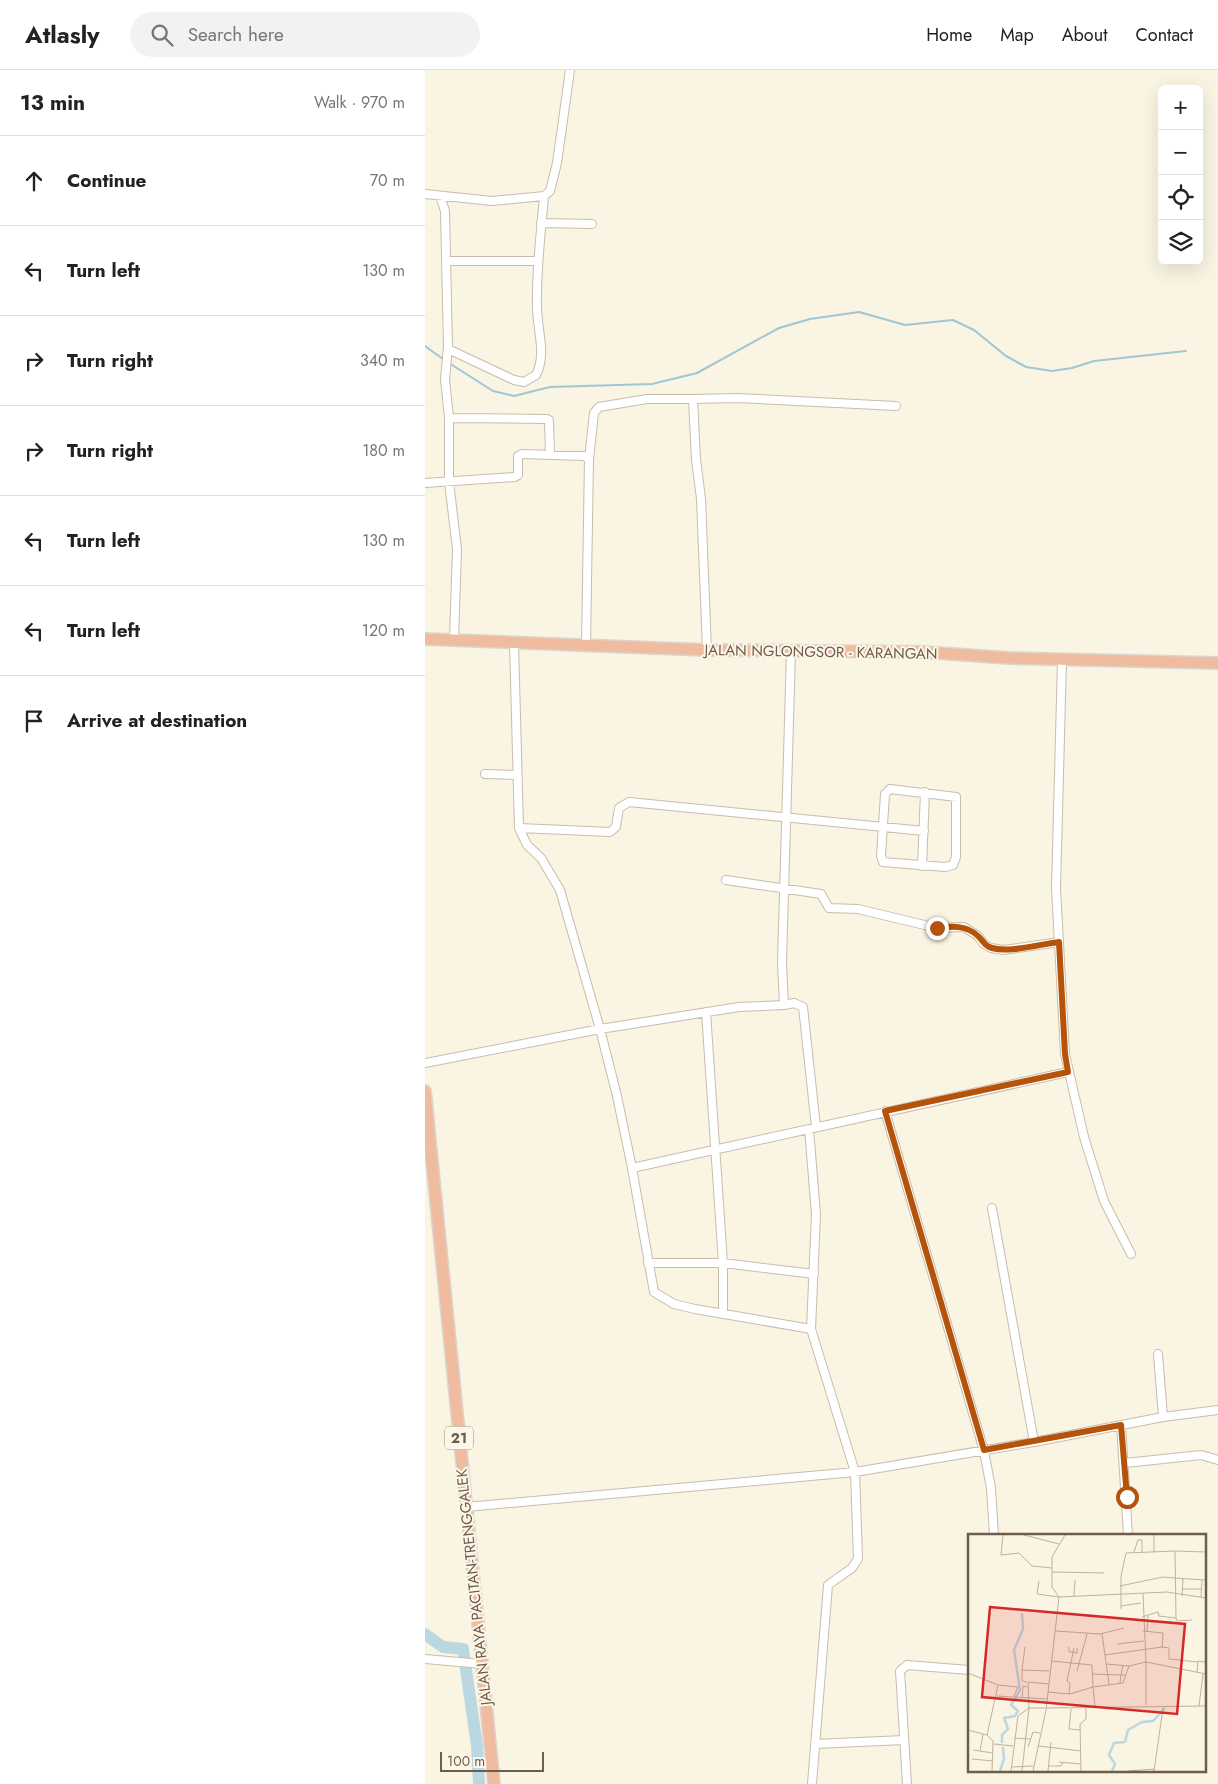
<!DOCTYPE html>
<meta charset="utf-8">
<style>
:root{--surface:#fff;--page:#f2f2f2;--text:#222;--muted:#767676;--line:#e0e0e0}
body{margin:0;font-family:Jost,sans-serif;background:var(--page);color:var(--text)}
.controls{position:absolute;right:15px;top:15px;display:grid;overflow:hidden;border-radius:8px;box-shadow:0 5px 20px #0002}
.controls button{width:45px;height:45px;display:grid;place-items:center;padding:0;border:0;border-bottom:1px solid var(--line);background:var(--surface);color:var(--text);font:25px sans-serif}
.scale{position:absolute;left:15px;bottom:12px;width:104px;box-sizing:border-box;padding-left:5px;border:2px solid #705c4b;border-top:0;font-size:14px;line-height:18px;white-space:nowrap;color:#705c4b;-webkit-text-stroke:4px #fdf7e9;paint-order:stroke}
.stop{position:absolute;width:15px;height:15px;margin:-11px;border:4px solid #b45309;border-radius:50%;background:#fff}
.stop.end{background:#b45309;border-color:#fff;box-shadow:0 1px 5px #0008}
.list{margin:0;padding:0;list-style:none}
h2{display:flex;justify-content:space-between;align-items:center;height:65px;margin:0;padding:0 20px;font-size:21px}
h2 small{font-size:16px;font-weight:400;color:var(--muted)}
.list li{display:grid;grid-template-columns:32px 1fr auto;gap:15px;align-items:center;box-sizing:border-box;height:90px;padding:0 20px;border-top:1px solid var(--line)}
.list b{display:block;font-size:19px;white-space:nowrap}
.list em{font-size:16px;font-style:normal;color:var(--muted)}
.icon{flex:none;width:28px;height:28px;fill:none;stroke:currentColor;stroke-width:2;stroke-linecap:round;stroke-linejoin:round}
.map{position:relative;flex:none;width:793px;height:1714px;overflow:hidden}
header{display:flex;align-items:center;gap:30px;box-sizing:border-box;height:70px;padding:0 25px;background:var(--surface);border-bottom:1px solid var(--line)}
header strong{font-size:24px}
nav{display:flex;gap:28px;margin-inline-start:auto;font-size:18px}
.search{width:350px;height:45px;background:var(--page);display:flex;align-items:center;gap:12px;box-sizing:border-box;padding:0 18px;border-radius:28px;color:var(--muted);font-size:19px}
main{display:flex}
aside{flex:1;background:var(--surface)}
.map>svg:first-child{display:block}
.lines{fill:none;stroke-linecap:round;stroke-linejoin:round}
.stream{stroke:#a1c6d2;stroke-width:2}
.river{stroke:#bad8e2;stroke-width:12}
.minor-casing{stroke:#cabcab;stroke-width:10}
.highway-casing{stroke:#dad5d0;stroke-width:14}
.minor{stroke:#fff;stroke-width:8}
.highway{stroke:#efbc9f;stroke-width:11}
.route{stroke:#b45309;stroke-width:6}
.labels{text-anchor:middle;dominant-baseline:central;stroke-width:4;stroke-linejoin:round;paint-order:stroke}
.shield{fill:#fdf7e9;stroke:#9a8a7a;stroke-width:1}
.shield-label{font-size:14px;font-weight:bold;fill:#705c4b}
.street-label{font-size:15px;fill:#705c4b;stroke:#fdf7e9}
.inset-river{fill:none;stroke:#bad8e2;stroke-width:2.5}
.inset-road{fill:none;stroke:#bfb2a1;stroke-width:1}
.view{fill:#d62828;fill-opacity:0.15;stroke:#d62828;stroke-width:2.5}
.inset-edge{fill:none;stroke:#705c4b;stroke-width:2.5}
</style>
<header>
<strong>Atlasly</strong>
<div class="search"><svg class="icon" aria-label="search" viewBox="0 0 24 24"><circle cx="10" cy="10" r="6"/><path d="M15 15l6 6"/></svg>Search here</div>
<nav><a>Home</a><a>Map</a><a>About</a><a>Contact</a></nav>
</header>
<main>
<aside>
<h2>13 min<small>Walk · 970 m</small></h2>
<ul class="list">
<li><svg class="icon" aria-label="ahead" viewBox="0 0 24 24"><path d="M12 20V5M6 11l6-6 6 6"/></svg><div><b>Continue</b></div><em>70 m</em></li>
<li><svg class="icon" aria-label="left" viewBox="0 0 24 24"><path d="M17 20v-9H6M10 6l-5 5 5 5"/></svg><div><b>Turn left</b></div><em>130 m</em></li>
<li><svg class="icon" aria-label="right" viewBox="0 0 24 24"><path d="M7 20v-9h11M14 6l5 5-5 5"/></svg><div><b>Turn right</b></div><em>340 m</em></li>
<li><svg class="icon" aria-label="right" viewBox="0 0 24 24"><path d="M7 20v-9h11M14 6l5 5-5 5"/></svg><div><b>Turn right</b></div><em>180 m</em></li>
<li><svg class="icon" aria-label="left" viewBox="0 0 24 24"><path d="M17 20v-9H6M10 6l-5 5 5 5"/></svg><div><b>Turn left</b></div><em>130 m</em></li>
<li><svg class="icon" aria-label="left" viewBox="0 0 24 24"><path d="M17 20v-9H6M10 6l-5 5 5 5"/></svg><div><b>Turn left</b></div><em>120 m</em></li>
<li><svg class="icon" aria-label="arrive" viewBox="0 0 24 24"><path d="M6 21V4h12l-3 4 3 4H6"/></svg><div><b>Arrive at destination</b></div></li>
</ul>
</aside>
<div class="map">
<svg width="793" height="1714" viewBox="0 0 793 1714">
<rect width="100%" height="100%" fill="#faf4e3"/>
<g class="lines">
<path class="stream" d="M 0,276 L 18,289
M 24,293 L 68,321 L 89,326 L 125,317 L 227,314 L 272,303 L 354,258 L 385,249 L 434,242 L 480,255 L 528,250 L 549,260 L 581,286 L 601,297 L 627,301 L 647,298 L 669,291 L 761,281"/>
<path class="river" d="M 0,1564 L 18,1577 L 38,1579 L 52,1676 L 54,1714"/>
<defs>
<path id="minor" d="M 0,124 L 67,131 L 119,126 L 125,121 L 132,93 L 145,0
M 15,126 L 20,141 L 23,277 L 20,309 L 24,348 L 24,412 L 32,479 L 29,570
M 116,153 L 167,154
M 21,191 L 113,191
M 23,279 L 89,310 L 99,312 L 111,305 C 122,284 112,260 112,237 C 111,200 116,163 119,126
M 24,348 L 122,349 L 124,350 L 125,385
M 164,389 L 169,343 L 174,337 L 222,329 L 268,329
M 0,413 L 90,407 L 93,405 L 93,386 L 97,384 L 159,386 L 164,389 L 161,576
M 89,573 L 94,758 L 102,775 L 116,788 L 135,820 L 175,959 L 314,937 L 359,935 L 357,892 L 366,582
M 282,580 L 276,429 L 271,389 L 268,329 L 312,328 L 471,336
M 637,590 L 631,818 L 640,984 L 659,1067 L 679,1131 L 706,1184
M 60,704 L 91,705
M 465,719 L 531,727 L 531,787 L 528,795 L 520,797 L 458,792 L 456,786 L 460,724 Z
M 94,758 L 185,762 L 191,757 L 194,738 L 204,732 L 499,761
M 497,796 L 500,722
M 301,810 L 396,824 L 404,838 L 433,839 L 512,858 L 539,857 L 553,866 L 559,874 L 566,878 L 579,880 L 634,872
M 359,935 L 369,933 L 378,937 L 391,1057
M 0,993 L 175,959 L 192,1026 L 207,1098 L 229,1222 L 249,1234 L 270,1239 L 386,1259 L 430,1402 L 609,1372 L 738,1347 L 793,1340
M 460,1041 L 559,1381 L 566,1418 L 569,1465
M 384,1059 L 391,1144 L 386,1259
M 207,1098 L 643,1002
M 567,1138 L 609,1372
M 223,1193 L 298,1193 L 281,942
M 298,1244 L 298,1193 L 389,1204
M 733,1284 L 738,1347
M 696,1355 L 703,1465
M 700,1393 L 776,1385 L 793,1390
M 41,1437 L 430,1402 L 433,1489 L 427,1498 L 403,1515 L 387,1714
M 0,1589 L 57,1594
M 390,1674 L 479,1670
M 482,1714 L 475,1601 L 482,1595 L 544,1600"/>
<path id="highway" d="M 0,569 L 282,580 L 498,582 L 584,588 L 793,593
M 0,1021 L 69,1714"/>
</defs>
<use href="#minor" class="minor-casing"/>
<use href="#highway" class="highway-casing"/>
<use href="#minor" class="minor"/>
<use href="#highway" class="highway"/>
</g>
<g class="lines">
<path class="route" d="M 512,858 C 526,856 542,855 553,866 C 559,871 559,876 567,878 C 585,883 616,874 634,872 L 640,984 L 643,1002 L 460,1041 L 559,1380 L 696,1355 L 702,1427"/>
</g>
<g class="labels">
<rect class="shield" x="20" y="1356.5" width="28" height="23" rx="4"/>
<g class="shield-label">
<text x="34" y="1368">21</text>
</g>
<g class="street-label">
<text transform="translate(396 582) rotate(1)">JALAN NGLONGSOR - KARANGAN</text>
<text transform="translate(49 1517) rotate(-96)">JALAN RAYA PACITAN-TRENGGALEK</text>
</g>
</g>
<g transform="translate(543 1464)">
<rect width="238" height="238" fill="#faf4e3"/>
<path class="inset-river" d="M 157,208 L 160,196 L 174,188 L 185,187 L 197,174M 34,209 L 34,201 L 40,195 L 36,184 L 47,182 L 50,177 L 43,171 L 52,156 L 46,116 L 55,95 L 54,79M 32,237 L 36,225 L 35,213M 144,237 L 147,230 L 141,221 L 146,209 L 157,208"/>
<path class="inset-road" d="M 35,1 L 33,21 L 51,19 L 64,32 L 84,34M 56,1 L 91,10M 207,17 L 238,18M 166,18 L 170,6 L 174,6 L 174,18M 186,18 L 186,1M 84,38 L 136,39M 206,44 L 238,46M 71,47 L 69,60 L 91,63 L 199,58 L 238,64M 152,52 L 195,43 L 206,44M 214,55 L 233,55M 106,62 L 107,46M 214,62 L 215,45M 233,63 L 234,46M 153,72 L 173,69M 153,75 L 153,42 L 158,19 L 207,17 L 208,84 L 191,82 L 190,78 L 174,83M 208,84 L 209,87 L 224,86M 88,97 L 132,100 L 156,94M 175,97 L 195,99 L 194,113 L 201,114 L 201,125 L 230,128M 179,97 L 180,82M 134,100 L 141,150M 149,110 L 176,107M 57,113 L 54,136 L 81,137M 101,113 L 101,118 L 105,118 L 109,119 L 109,114M 137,121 L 194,113M 138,130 L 161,132M 155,131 L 153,141 L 158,141M 54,136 L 54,147 L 59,148M 109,137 L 119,100M 0,139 L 30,151 L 19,201M 229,139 L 230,127 L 238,128M 124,140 L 153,141 L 152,149M 30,151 L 50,153 L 46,162M 80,158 L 102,160 L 125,153 L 124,131 L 84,127M 101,160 L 102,149 L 99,147 L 106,114M 29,162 L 79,165M 54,164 L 55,152 L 59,153M 178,171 L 178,128 L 238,140M 231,172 L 235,140M 127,173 L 125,153 L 155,149 L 161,132 L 178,128 L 175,59M 78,174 L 238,172M 103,175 L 101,195 L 112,196M 0,196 L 19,201 L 25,207 L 24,237M 46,204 L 62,205M 26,210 L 45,212M 71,212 L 113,217M 60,213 L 65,198 L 72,199M 5,216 L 25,219M 12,217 L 15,200M 4,225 L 25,227M 91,228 L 113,230M 81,232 L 93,232 L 95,229M 43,233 L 65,232M 43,237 L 50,182 L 61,174 L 77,174M 54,237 L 61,174 L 60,148 L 81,150M 65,237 L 78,176 L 91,63 L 84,53 L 84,23 L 97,1M 80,237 L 83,208M 113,237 L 112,190 L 118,185 L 118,174M 160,237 L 187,235M 186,237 L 195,174"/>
<path class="view" d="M 22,73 L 217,90 L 209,180 L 14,163 Z"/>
<rect width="238" height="238" class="inset-edge"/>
</g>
</svg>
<div class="controls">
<button>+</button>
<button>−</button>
<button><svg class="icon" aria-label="locate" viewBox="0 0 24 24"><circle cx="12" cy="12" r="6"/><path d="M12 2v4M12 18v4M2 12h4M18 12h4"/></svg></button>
<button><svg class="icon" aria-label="layers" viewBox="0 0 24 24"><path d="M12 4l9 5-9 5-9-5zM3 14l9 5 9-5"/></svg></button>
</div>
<div class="scale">100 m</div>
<div class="stop" style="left:702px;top:1427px"></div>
<div class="stop end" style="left:512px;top:858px"></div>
</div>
</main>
